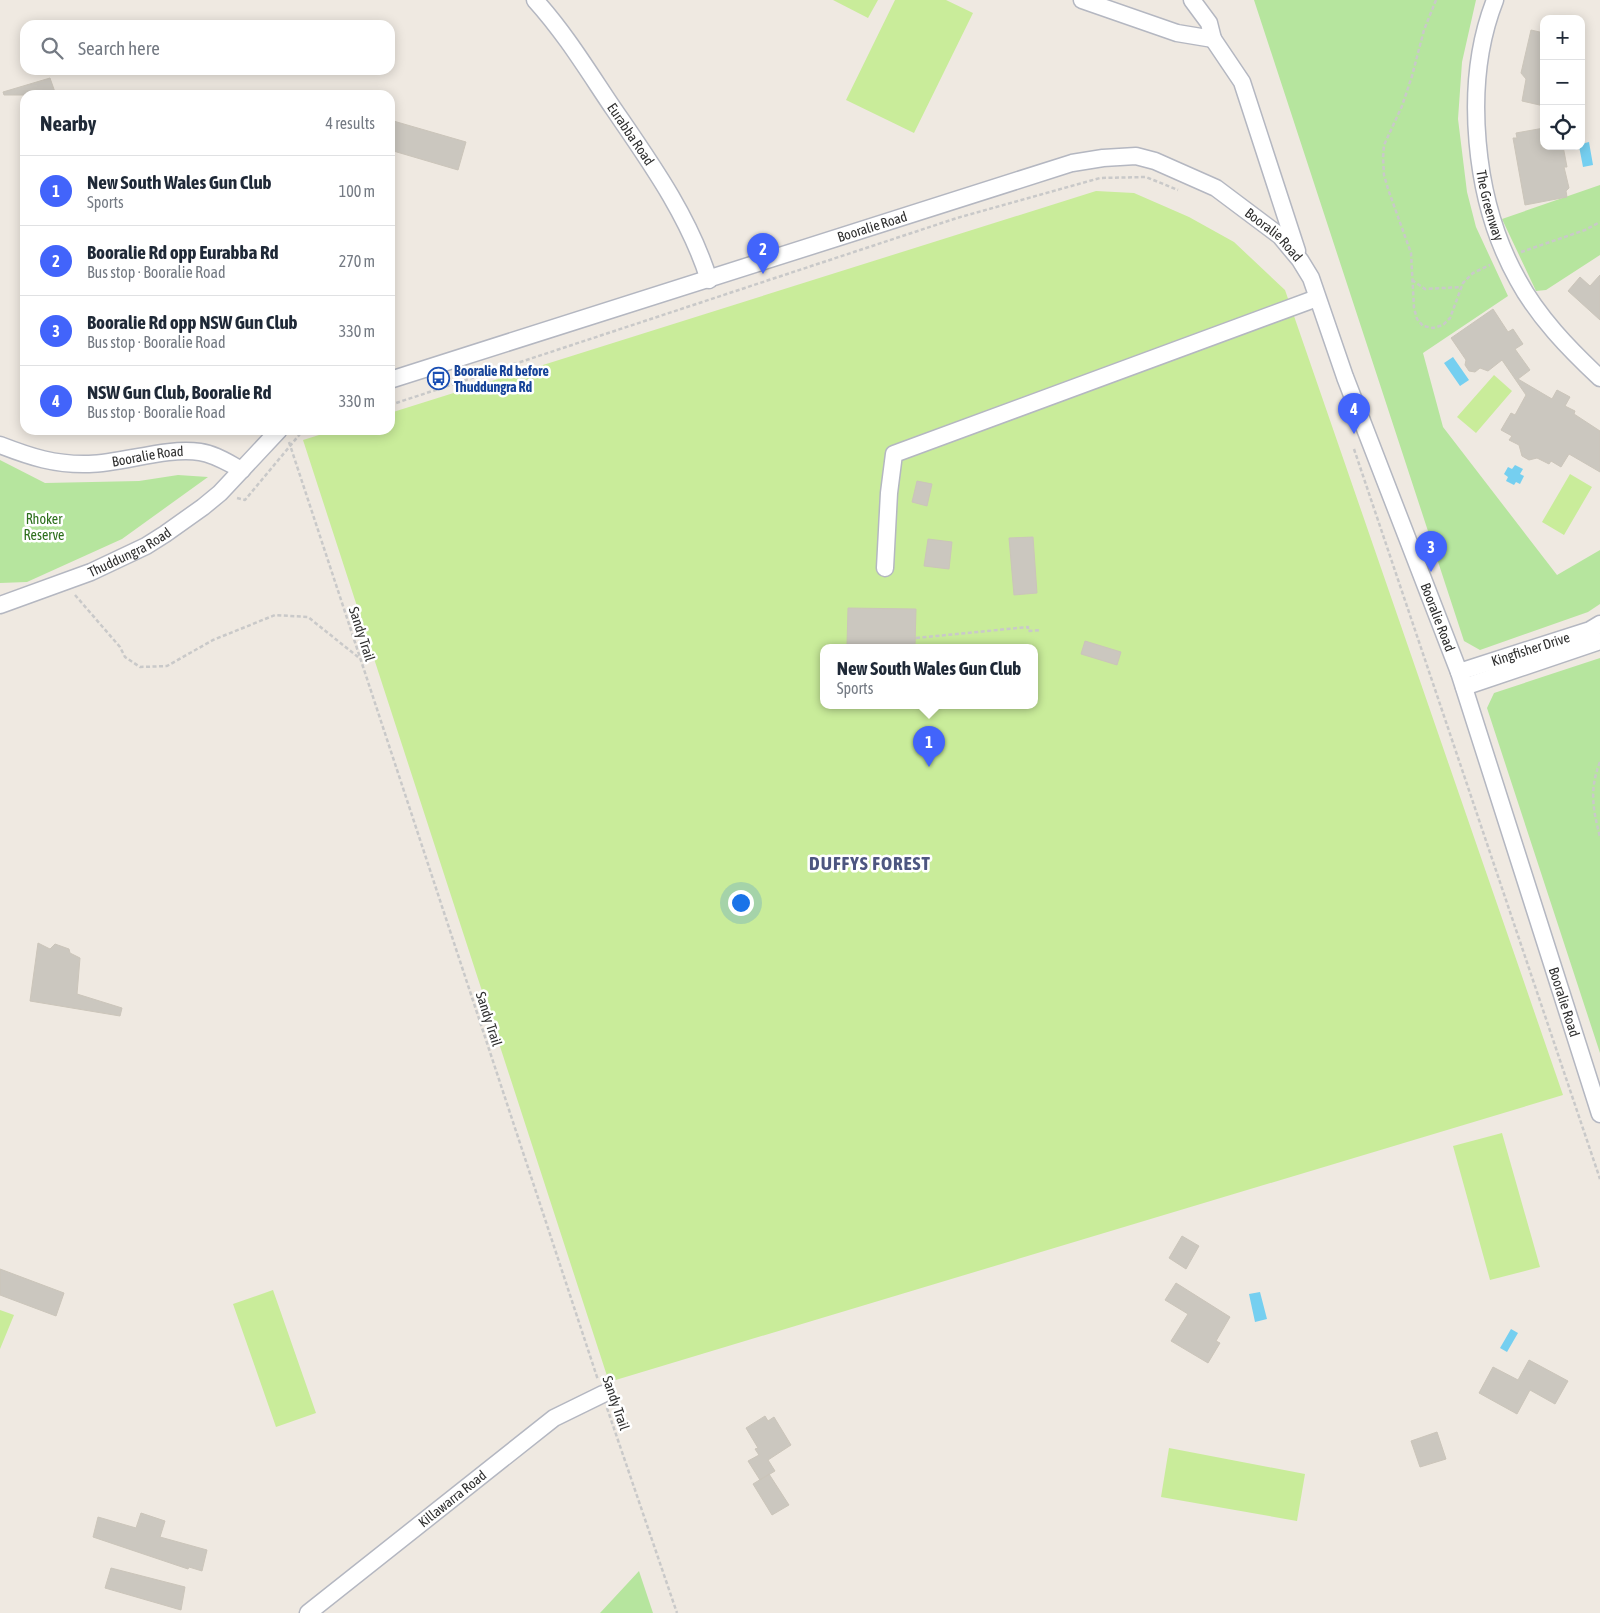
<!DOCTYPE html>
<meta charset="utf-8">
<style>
:root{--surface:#fff;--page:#f2f2f3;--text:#1f2937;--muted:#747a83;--line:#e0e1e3;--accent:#4264fb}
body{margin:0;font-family:"Asap Condensed",sans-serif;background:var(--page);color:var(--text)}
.controls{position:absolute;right:15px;top:15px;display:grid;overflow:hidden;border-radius:10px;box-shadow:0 2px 12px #0003}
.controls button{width:45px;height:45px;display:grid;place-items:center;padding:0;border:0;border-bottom:1px solid var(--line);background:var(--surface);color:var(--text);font:25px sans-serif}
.you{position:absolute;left:740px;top:902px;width:18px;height:18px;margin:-12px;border:4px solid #fff;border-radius:50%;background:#1a73e8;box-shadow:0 0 0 8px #1a73e833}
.badge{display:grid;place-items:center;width:32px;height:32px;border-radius:50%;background:var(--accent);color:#fff;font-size:16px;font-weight:700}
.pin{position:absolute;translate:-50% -41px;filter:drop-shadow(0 1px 2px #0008)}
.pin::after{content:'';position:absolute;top:26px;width:18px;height:15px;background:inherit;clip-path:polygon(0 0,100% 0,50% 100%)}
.popup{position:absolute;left:820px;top:644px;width:218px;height:65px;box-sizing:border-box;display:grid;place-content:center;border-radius:10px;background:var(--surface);filter:drop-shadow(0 1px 4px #0005);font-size:16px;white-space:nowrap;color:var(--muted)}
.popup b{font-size:19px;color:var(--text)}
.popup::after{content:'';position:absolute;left:50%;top:100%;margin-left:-10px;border:10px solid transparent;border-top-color:var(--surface)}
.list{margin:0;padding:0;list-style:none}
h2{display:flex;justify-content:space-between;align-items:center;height:65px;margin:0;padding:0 20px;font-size:21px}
h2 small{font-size:16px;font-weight:400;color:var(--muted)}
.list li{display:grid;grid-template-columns:32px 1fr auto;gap:15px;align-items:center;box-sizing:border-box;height:70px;padding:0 20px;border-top:1px solid var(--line)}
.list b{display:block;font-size:19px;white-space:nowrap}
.list p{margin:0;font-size:16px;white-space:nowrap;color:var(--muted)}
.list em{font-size:16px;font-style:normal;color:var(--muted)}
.icon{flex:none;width:28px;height:28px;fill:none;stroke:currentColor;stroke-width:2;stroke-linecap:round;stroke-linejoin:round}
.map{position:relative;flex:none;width:1600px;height:1613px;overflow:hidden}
.search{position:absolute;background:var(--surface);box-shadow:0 2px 12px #0003;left:20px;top:20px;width:375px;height:55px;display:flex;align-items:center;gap:12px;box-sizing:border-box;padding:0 18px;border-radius:15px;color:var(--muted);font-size:19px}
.panel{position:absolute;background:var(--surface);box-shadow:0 2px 12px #0003;left:20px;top:90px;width:375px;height:345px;border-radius:15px}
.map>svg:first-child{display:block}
.green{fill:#b6e59e}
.pitch{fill:#c9ec9a;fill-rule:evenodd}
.water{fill:#75cff0}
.building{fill:#cbc7bf;stroke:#cbc5ba}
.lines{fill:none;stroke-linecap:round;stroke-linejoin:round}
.minor-casing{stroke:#b4b7c1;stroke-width:19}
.path{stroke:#c9c9c9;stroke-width:2.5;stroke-dasharray:4 2.5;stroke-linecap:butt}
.minor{stroke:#fff;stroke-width:16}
.labels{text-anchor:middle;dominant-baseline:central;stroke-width:5;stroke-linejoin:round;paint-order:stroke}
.street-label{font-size:14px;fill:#2e2e2e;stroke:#fff}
.transit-label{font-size:14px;font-weight:bold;fill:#164399;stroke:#fff;text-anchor:start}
.park-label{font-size:14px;fill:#2c6e1b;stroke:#fff}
.district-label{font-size:19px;font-weight:bold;letter-spacing:1px;fill:#4d5680;stroke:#fff}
</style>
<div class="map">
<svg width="1600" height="1613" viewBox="0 0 1600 1613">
<rect width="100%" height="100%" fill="#efe9e1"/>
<path class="green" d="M 1254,0 L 1476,0 L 1462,62 L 1458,119 L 1467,192 L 1476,227 L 1508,296 L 1423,353 L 1443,427 L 1557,575 L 1600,550 L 1600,604 L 1588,612 L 1480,650 L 1464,641 Z
M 1600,185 L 1600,255 L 1546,290 L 1536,291 L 1502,219 Z
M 0,460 L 45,483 L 139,481 L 178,475 L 208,477 L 122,539 L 27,582 L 0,583 Z
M 1600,658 L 1600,1053 L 1487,708 L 1494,693 Z
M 639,1571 L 653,1613 L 600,1613 Z"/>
<path class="pitch" d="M 833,0 L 878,0 L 868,18 Z
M 895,0 L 946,0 L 973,13 L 914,133 L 846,100 Z
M 1096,191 L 1134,193 L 1189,217 L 1234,242 L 1285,290 L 1563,1095 L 609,1382 L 303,440 L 335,430 L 390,430 L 390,413 ZM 824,648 L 1034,648 L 1034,706 L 824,706 Z
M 1494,375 L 1512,391 L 1476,433 L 1457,417 Z
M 1570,474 L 1592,487 L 1564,535 L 1542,522 Z
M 1502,1133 L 1540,1267 L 1490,1280 L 1453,1146 Z
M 273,1290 L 316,1413 L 276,1427 L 233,1304 Z
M 0,1310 L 14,1315 L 0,1349 Z
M 1169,1448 L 1305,1474 L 1297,1521 L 1161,1497 Z"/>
<path class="water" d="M 1589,142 L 1593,165 L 1583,167 L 1579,146 L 1581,146 L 1581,144 Z
M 1453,357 L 1469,380 L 1460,386 L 1444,363 Z
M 1515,465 L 1523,469 L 1520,474 L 1524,476 L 1520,484 L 1516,482 L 1514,485 L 1506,481 L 1508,477 L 1504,474 L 1508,467 L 1512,469 Z
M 1260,1292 L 1267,1319 L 1255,1322 L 1249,1294 Z
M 1511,1329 L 1518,1333 L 1507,1352 L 1500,1348 Z"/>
<path class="building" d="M 1531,30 L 1544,33 L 1544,106 L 1522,101 L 1526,79 L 1521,73 Z
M 50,78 L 56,95 L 4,95 L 3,92 Z
M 390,120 L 466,142 L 458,170 L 390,150 Z
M 1544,128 L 1544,146 L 1563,146 L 1567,167 L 1564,167 L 1569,188 L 1566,191 L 1567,197 L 1525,205 L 1513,138 L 1517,138 L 1516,133 Z
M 1600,275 L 1600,320 L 1568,291 L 1580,277 L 1590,286 Z
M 1493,309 L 1508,332 L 1513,329 L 1523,344 L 1515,349 L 1530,370 L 1518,379 L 1552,399 L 1557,390 L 1570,397 L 1565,406 L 1575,411 L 1574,414 L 1600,431 L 1600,472 L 1569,454 L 1561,467 L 1551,461 L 1549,464 L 1537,458 L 1529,460 L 1522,456 L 1519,445 L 1509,440 L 1512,436 L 1501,430 L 1511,413 L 1515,415 L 1526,395 L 1502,360 L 1488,371 L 1480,368 L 1475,372 L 1469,371 L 1465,365 L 1466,360 L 1451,338 Z
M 917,481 L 932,484 L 927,506 L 912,502 Z
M 1033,537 L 1037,593 L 1014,595 L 1009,538 Z
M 928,539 L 952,542 L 949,569 L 924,566 Z
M 848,608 L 916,609 L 915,646 L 847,645 Z
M 1085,641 L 1121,652 L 1117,665 L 1081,654 Z
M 38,943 L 50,949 L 55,944 L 69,949 L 70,953 L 80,958 L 77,994 L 122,1008 L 120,1016 L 30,1001 Z
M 1182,1236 L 1199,1246 L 1186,1269 L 1169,1258 Z
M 0,1269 L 64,1293 L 56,1316 L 0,1295 Z
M 1176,1283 L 1230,1317 L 1216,1341 L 1220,1343 L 1208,1363 L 1171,1341 L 1188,1314 L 1165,1300 Z
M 1529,1360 L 1568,1381 L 1555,1404 L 1530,1390 L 1517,1414 L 1479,1393 L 1493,1367 L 1518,1380 Z
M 765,1416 L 768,1421 L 774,1417 L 791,1445 L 768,1460 L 775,1471 L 760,1480 L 748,1461 L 759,1455 L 755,1449 L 758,1448 L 746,1428 Z
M 1437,1432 L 1446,1459 L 1420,1467 L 1411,1441 Z
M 769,1474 L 789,1505 L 772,1515 L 753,1484 Z
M 141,1513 L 165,1521 L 160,1537 L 207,1550 L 202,1571 L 189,1567 L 188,1569 L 93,1537 L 98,1517 L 136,1528 Z
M 111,1568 L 185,1587 L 181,1610 L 105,1588 Z"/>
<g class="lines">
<defs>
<g id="minor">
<path id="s1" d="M 535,0 C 565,33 588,71 613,108 C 650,162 689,216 709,280"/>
<path d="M 1082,0 L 1177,33 L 1213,39 L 1209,23 L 1192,0"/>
<path id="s2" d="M 1495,0 C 1462,84 1474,202 1518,280 C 1538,317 1569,349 1600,378"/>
<path d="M 1213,39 L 1242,82 L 1297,251"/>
<path id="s3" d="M 390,380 L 1072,163 L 1103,158 L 1136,156 L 1155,161 L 1216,188 L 1280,236 L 1300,260 L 1311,278 L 1345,377 L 1459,672 L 1600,1114"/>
<path id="s4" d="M 0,445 C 31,457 55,465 89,464 C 124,463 166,447 200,452 C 215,454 228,463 242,470"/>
<path d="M 885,568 L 889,493 L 894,454 L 1317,298"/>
<path id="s5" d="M 0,605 L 91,572 L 146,546 L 165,534 L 203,507 L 220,493 L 279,430"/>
<path id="s6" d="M 1459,672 L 1590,630 L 1600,624"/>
<path d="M 1464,687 L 1600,641"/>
<path id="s7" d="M 308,1613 L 554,1418 L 603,1394"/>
</g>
</defs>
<use href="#minor" class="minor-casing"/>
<path class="path" d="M 1436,0 L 1424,30 L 1412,76 L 1402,106 L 1384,145 L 1383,158 L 1384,175 L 1388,189 L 1411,253 L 1414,308 L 1417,319 L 1423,326 L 1433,328 L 1443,325 L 1450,318 L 1463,283 L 1473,273 L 1490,265
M 1521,252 L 1585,230 L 1600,222
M 1412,280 L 1425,289 L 1462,287
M 390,405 L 957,218 L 1100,178 L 1146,177 L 1178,190
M 289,442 L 598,1380
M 1354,449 L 1600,1179
M 237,498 L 245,500 L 300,434 L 312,430
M 75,595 L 120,647 L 125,657 L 140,667 L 167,666 L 213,640 L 275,615 L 308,617 L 358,657
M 916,638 L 1028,627 L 1028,631 L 1041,630
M 859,647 L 859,648
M 871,648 L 871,647
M 1600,762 C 1589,790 1593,809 1600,837
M 607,1408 L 677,1613"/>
<use href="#minor" class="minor"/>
</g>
<defs>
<symbol id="bus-ring" viewBox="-11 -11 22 22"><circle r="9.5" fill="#fff" stroke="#1a4fb4" stroke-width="1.5"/><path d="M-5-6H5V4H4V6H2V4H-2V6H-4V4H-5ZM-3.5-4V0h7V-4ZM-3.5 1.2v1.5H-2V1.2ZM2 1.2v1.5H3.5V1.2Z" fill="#1a4fb4"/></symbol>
</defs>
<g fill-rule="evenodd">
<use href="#bus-ring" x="426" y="366" width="25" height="25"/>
</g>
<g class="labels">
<g class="street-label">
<text stroke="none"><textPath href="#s1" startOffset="165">Eurabba Road</textPath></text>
<text stroke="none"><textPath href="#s2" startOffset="209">The Greenway</textPath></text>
<text stroke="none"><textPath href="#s3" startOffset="506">Booralie Road</textPath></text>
<text stroke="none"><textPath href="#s3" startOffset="941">Booralie Road</textPath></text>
<text stroke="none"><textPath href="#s4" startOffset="151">Booralie Road</textPath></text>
<text stroke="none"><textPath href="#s5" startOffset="140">Thuddungra Road</textPath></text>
<text stroke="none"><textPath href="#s3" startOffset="1361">Booralie Road</textPath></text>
<text transform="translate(362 634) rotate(72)">Sandy Trail</text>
<text stroke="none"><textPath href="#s6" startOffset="75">Kingfisher Drive</textPath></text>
<text stroke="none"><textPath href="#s3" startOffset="1766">Booralie Road</textPath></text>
<text transform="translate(489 1019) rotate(72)">Sandy Trail</text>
<text transform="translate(616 1403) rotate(71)">Sandy Trail</text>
<text stroke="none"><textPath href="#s7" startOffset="184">Killawarra Road</textPath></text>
</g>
<g class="transit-label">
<text x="454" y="371">Booralie Rd before<tspan x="454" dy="16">Thuddungra Rd</tspan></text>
</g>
<g class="park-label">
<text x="44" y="519">Rhoker<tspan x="44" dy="16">Reserve</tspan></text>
</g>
<g class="district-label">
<text x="870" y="863">DUFFYS FOREST</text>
</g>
</g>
</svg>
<div class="controls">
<button>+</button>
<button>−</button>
<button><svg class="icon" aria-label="locate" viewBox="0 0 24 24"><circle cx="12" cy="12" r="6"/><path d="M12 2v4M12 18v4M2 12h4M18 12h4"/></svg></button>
</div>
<div class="you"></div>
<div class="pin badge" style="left:929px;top:767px">1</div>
<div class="popup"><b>New South Wales Gun Club</b>Sports</div>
<div class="pin badge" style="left:763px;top:274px">2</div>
<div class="pin badge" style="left:1431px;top:572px">3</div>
<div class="pin badge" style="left:1354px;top:434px">4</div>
<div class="search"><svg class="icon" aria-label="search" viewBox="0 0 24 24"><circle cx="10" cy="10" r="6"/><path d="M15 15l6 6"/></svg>Search here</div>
<section class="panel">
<h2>Nearby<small>4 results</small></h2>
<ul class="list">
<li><span class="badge">1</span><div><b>New South Wales Gun Club</b><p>Sports</p></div><em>100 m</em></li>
<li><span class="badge">2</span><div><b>Booralie Rd opp Eurabba Rd</b><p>Bus stop · Booralie Road</p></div><em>270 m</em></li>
<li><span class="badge">3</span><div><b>Booralie Rd opp NSW Gun Club</b><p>Bus stop · Booralie Road</p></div><em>330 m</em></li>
<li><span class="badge">4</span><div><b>NSW Gun Club, Booralie Rd</b><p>Bus stop · Booralie Road</p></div><em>330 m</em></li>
</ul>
</section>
</div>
